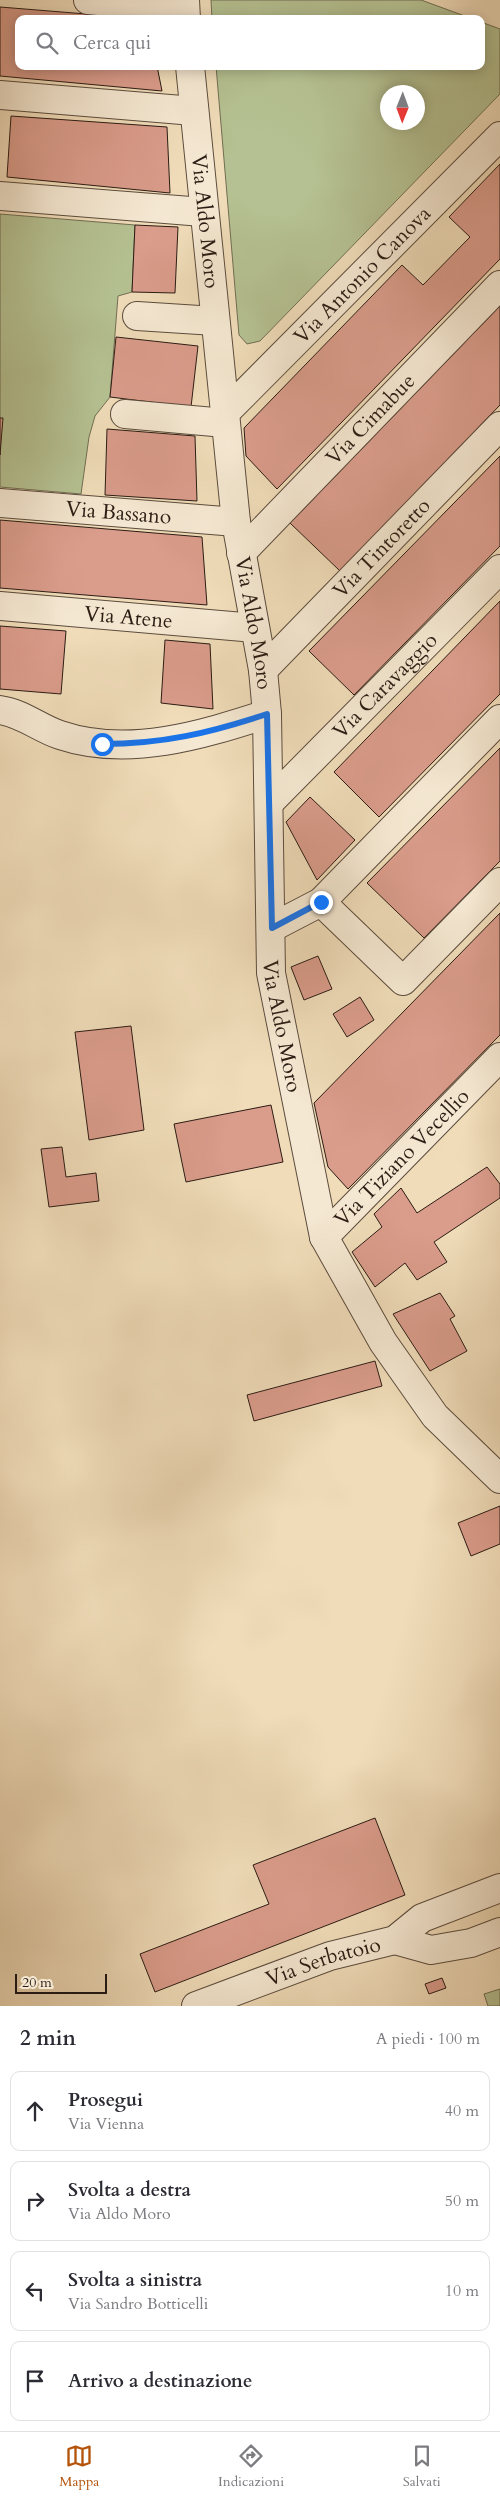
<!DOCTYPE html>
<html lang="it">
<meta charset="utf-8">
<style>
:root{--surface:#fff;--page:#f2f2f3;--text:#2b2b33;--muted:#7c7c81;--line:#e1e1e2;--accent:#b45309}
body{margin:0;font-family:Cardo,serif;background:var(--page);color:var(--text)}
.compass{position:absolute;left:380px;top:85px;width:45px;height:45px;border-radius:50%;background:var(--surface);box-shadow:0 2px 12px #0003;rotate:181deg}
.scale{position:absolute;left:15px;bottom:12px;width:92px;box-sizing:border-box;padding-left:5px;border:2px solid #2b1c14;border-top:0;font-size:14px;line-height:18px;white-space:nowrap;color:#2b1c14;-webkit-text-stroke:4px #f5e8d2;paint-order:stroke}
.stop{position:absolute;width:15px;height:15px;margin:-11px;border:4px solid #1a73e8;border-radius:50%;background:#fff}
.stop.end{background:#1a73e8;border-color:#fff;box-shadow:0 1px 5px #0008}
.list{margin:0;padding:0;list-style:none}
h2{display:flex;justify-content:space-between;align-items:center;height:65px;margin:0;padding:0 20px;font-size:21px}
h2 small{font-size:16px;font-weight:400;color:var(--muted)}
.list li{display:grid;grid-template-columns:32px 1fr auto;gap:15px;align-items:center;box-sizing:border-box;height:80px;margin:0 10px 10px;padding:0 10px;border:1px solid var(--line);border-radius:10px}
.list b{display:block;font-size:19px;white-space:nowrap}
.list p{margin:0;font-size:16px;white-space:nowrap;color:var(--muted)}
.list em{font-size:16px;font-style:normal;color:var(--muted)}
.icon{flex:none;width:28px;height:28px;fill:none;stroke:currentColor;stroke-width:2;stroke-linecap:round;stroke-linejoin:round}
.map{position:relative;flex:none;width:500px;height:2006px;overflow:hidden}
.search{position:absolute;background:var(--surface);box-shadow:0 2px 12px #0003;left:15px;right:15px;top:15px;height:55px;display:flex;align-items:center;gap:12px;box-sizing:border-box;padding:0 18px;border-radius:10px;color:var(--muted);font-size:19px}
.sheet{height:425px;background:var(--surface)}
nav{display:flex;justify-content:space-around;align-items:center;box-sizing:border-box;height:70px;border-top:1px solid var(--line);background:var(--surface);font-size:14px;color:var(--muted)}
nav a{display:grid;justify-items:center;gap:2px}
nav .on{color:var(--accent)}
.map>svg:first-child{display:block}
.green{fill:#b5c192;stroke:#706e53;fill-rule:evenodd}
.building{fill:#da9c8b;stroke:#2b1c14}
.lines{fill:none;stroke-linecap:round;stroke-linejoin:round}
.minor-casing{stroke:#5c4c3d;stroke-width:30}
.tertiary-casing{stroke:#5c4c3d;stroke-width:30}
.minor{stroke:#f5e8d2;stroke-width:28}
.tertiary{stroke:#f5e8d2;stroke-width:28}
.route{stroke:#1a73e8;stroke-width:6}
.labels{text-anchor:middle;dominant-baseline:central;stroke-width:4;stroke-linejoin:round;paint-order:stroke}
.street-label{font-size:21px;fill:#2b1c14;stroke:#f5e8d2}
</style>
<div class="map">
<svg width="500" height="2006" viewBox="0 0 500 2006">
<rect width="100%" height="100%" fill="#f0dcb9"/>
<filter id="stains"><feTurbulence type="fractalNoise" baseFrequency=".004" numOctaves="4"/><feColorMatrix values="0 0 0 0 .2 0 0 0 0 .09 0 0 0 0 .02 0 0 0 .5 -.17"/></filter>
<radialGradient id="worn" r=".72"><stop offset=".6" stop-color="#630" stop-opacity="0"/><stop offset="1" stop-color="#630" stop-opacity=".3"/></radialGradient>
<path class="green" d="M 211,0 L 421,0 L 473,19 L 212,19 Z
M 481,22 L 500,29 L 500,94 L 260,341 L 247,344 L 239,335 L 216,66 L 481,66 ZM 418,92 L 418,122 L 388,122 L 388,92 Z
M 0,214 L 135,225 L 132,292 L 118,296 L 110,397 L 95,416 L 89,437 L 81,494 L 0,487 Z
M 500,1989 L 500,2006 L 488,2006 L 484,1994 Z"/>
<path class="building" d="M 0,7 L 148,19 L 19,19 L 19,66 L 157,66 L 162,91 L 0,76 Z
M 11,116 L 167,127 L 170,193 L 7,177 Z
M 500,164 L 500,259 L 277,489 L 246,456 L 244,428 L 402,265 L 423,285 L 470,237 L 449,217 Z
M 135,225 L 178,227 L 175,293 L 132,292 Z
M 500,306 L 500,405 L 340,571 L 290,523 Z
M 116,337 L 198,346 L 191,407 L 110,397 Z
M 0,418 L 3,418 L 0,455 Z
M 107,429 L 195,436 L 197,501 L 105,495 Z
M 500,456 L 500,546 L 354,695 L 309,651 Z
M 0,520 L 202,537 L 207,605 L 0,588 Z
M 500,601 L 500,694 L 379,817 L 334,772 Z
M 0,626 L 66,631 L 61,694 L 0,689 Z
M 165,640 L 210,644 L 213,709 L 161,703 Z
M 500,748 L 500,861 L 424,938 L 367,883 Z
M 310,797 L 355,840 L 317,880 L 286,822 Z
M 500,913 L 500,1035 L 348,1189 L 328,1167 L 314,1103 Z
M 318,956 L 332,989 L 304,1000 L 291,967 Z
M 360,997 L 374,1020 L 347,1037 L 333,1014 Z
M 131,1026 L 144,1130 L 89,1140 L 75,1032 Z
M 271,1105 L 283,1162 L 186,1182 L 174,1124 Z
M 62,1147 L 66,1177 L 96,1173 L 99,1201 L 49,1207 L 41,1149 Z
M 487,1167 L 500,1184 L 500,1198 L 434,1242 L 447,1262 L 417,1280 L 405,1263 L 375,1287 L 352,1252 L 382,1227 L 374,1214 L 401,1188 L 417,1213 Z
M 440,1293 L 455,1316 L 450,1319 L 467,1351 L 430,1371 L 393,1314 Z
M 375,1361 L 382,1386 L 254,1421 L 247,1395 Z
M 500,1506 L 500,1544 L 471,1556 L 458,1523 Z
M 375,1818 L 405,1895 L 155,1992 L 140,1954 L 269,1904 L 253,1865 Z
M 442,1978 L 446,1988 L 429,1994 L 425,1984 Z"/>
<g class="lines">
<defs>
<g id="minor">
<path d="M 88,0 L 185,9"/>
<path d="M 0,95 L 194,111"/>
<path d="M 0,196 L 203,212"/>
<path d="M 137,316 L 215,321"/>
<path d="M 125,414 L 225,423"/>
<path id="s1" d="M 224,414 L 500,136"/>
<path id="s2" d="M 0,503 L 236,522"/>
<path id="s3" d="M 241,553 L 500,285"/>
<path id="s4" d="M 0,606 L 255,628"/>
<path id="s5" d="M 263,670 L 500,426"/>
<path d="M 0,710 C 22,713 39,728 60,735 C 128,758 202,735 267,714"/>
<path id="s6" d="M 269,803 L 500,569"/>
<path d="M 321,902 L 403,981 L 500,882"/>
<path d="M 271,928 L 321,902 L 500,719"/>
<path id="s7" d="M 324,1237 L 500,1057"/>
</g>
<g id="tertiary">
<path d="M 185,0 L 186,19"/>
<path id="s8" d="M 190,66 L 236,522 L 263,670 L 267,714 L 271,973 L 324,1237 L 383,1342 L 435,1416 L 500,1479"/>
<path d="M 395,1940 L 431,1950 L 471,1943 L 500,1932"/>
<path id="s9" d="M 196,2006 L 330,1956 L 395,1940 L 422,1918 L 500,1888"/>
</g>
</defs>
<use href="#minor" class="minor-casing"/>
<use href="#tertiary" class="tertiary-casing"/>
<use href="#minor" class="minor"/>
<use href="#tertiary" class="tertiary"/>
</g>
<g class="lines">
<path class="route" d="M 102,744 C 163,744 209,733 267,714 L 272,928 L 321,902"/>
</g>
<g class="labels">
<g class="street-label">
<text stroke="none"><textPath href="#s8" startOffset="156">Via Aldo Moro</textPath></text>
<text stroke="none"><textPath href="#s1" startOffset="196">Via Antonio Canova</textPath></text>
<text stroke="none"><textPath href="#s3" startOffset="186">Via Cimabue</textPath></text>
<text stroke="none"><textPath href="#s2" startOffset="119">Via Bassano</textPath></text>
<text stroke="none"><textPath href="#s5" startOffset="170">Via Tintoretto</textPath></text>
<text stroke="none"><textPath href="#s4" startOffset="129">Via Atene</textPath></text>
<text stroke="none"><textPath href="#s8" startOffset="561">Via Aldo Moro</textPath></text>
<text stroke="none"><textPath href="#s6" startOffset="165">Via Caravaggio</textPath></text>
<text stroke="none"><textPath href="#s8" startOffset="966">Via Aldo Moro</textPath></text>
<text stroke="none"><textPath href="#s7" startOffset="111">Via Tiziano Vecellio</textPath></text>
<text stroke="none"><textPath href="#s9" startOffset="135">Via Serbatoio</textPath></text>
</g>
</g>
<rect width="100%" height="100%" filter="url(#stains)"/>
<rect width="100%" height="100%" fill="url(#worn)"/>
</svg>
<svg class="compass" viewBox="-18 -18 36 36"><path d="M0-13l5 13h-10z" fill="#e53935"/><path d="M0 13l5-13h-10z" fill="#7c7c81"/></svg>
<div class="scale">20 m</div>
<div class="stop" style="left:102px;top:744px"></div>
<div class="stop end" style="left:321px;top:902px"></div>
<div class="search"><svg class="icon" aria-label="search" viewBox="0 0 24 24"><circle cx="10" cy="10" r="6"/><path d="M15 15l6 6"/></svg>Cerca qui</div>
</div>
<section class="sheet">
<h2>2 min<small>A piedi · 100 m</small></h2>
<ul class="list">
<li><svg class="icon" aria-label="ahead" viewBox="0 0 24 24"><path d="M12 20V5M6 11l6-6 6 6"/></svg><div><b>Prosegui</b><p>Via Vienna</p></div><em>40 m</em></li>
<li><svg class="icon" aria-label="right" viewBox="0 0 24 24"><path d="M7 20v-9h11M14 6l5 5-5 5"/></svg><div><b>Svolta a destra</b><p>Via Aldo Moro</p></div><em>50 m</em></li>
<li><svg class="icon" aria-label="left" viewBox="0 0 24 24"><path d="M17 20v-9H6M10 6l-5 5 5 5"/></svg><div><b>Svolta a sinistra</b><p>Via Sandro Botticelli</p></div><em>10 m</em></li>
<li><svg class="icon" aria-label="arrive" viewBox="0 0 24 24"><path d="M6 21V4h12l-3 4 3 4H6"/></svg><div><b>Arrivo a destinazione</b></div></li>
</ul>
</section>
<nav>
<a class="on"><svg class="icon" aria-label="map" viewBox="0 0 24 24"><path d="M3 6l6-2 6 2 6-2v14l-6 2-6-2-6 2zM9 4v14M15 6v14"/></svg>Mappa</a>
<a><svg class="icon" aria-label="directions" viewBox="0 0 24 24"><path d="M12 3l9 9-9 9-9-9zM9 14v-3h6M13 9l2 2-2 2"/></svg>Indicazioni</a>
<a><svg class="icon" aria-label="saved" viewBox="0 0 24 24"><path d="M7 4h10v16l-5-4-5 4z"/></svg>Salvati</a>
</nav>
